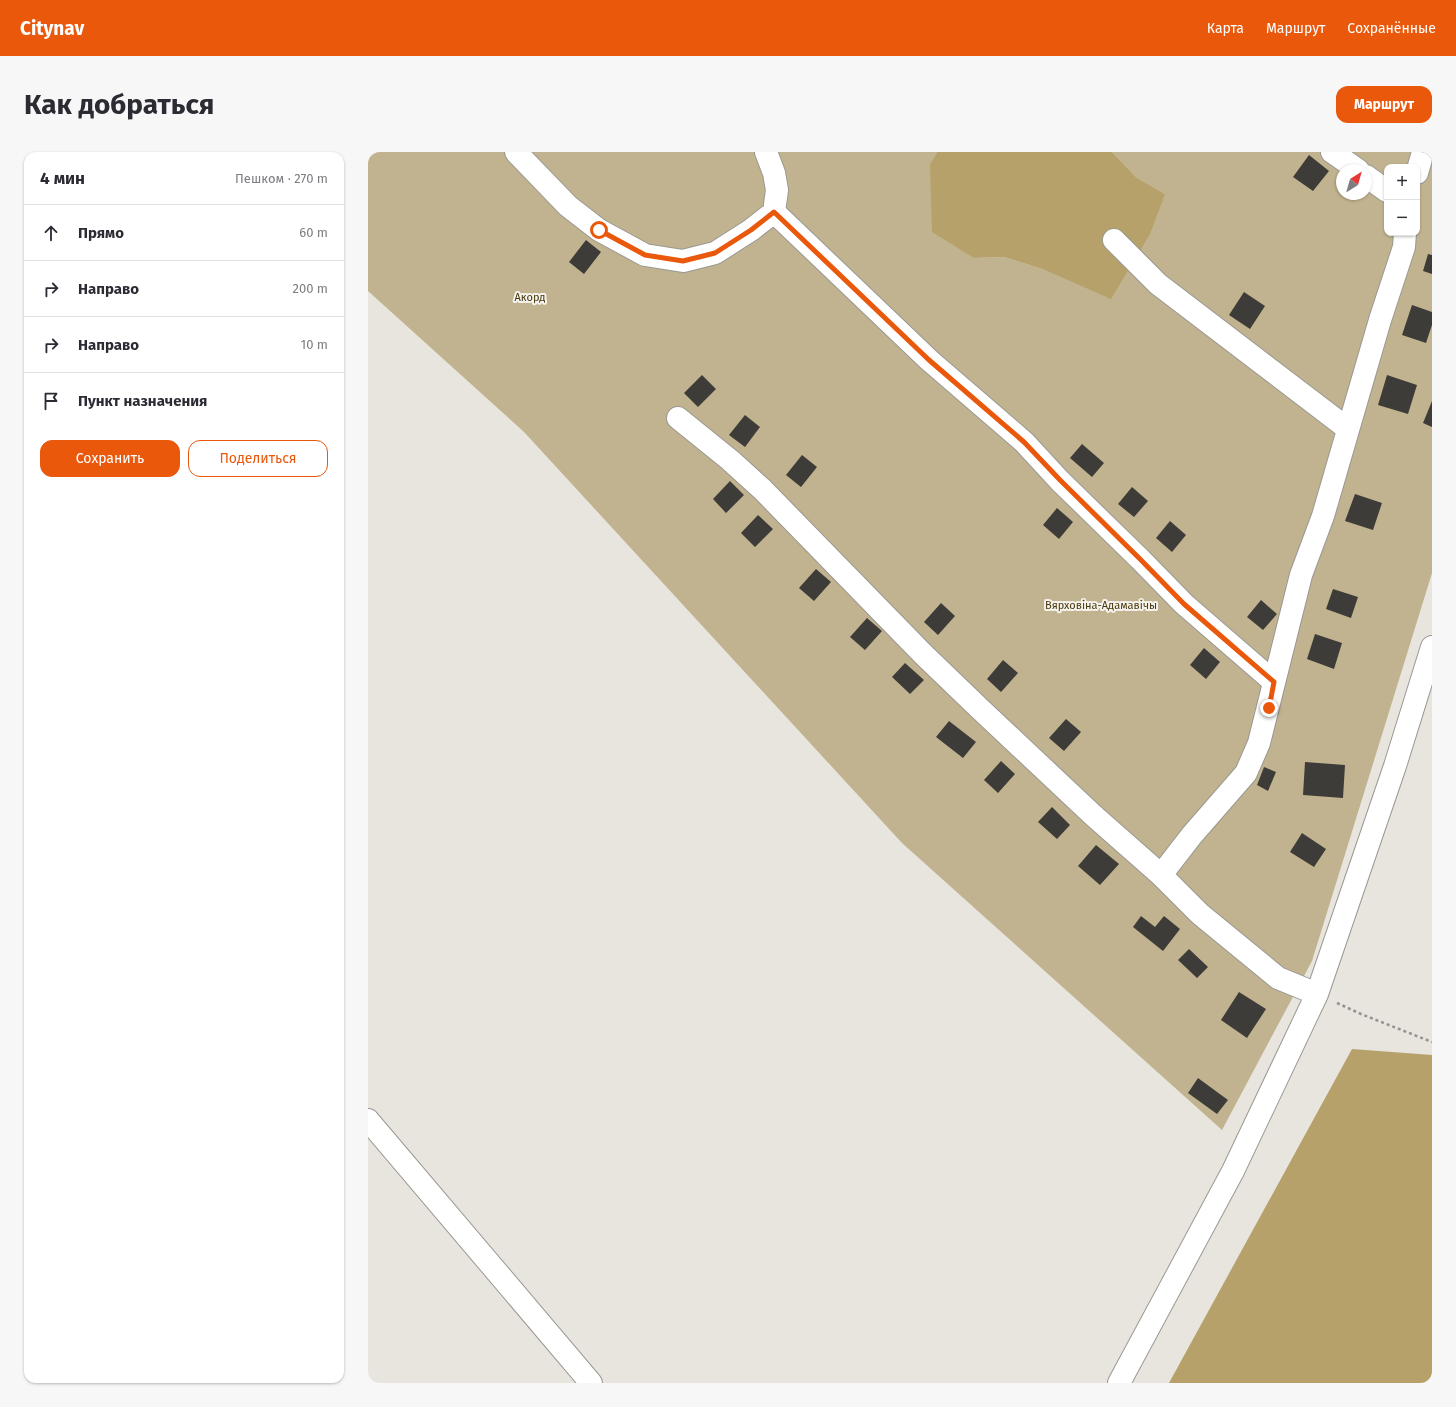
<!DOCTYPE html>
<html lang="ru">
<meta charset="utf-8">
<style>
:root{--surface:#fff;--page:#f7f7f7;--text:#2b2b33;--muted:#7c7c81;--line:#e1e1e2;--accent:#ea580c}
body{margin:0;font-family:"Fira Sans",sans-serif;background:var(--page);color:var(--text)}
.controls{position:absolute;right:12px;top:12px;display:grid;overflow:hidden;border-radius:8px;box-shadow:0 1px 3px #0004}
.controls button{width:36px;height:36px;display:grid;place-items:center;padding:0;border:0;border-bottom:1px solid var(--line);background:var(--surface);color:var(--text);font:20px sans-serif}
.compass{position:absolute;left:968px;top:12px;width:36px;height:36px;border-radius:50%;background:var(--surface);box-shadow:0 1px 3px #0004;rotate:37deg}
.stop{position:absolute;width:12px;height:12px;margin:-9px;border:3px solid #ea580c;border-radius:50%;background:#fff}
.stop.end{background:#ea580c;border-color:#fff;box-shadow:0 1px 4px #0008}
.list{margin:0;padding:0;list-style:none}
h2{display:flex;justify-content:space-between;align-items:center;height:52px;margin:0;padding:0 16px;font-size:17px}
h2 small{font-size:13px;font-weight:400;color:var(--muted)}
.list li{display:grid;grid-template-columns:26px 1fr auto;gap:12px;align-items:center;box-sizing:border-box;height:56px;padding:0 16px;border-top:1px solid var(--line)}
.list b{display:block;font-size:15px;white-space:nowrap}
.list em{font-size:13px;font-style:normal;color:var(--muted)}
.actions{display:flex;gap:8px;padding:12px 16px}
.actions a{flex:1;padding:9px 0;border:1px solid var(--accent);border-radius:12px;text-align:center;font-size:14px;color:var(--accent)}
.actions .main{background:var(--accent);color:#fff}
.icon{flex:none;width:22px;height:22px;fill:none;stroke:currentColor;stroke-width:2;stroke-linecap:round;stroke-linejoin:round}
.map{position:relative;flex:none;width:1064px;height:1231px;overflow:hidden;border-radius:12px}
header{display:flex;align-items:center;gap:24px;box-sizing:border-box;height:56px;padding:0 20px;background:var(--accent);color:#fff}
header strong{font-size:19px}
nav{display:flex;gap:22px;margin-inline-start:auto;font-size:14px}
.intro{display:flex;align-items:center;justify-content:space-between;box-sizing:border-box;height:96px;padding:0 24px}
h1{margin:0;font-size:28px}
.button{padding:10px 18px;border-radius:12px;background:var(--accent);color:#fff;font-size:14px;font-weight:700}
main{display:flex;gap:24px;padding:0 24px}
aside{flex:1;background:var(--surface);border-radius:12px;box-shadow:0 1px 3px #0004}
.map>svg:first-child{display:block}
.green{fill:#c1b38f;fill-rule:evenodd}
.forest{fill:#b7a16b}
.building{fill:#3e3c38}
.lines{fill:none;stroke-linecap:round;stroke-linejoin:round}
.minor-casing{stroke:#9a9892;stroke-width:24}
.path{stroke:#96938f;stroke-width:2.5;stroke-dasharray:3 3;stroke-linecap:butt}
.minor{stroke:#fff;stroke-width:22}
.route{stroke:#ea580c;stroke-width:5}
.labels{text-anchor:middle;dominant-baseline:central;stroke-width:4;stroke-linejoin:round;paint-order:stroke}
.park-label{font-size:11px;fill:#49390c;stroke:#f5f3ed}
</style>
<header>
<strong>Citynav</strong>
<nav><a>Карта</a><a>Маршрут</a><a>Сохранённые</a></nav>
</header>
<div class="intro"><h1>Как добраться</h1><a class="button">Маршрут</a></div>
<main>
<aside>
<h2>4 мин<small>Пешком · 270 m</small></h2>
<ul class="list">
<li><svg class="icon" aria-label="ahead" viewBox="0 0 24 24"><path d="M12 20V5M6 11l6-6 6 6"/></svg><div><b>Прямо</b></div><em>60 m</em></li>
<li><svg class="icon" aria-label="right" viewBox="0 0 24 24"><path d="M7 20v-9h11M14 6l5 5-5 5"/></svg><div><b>Направо</b></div><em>200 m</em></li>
<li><svg class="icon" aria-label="right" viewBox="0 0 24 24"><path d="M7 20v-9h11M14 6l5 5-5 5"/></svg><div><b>Направо</b></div><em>10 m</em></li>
<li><svg class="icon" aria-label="arrive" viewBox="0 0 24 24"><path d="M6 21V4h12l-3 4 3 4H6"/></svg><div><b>Пункт назначения</b></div></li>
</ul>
<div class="actions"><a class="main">Сохранить</a><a>Поделиться</a></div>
</aside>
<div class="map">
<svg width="1064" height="1231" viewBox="0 0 1064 1231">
<rect width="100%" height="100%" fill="#e8e5df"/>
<path class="green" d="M 0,0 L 569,0 L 562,12 L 606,106 L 636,105 L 677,118 L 797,42 L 768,25 L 744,0 L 1064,0 L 1064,421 L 944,809 L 854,978 L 534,691 L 156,280 L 0,139 ZM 1019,15 L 1049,15 L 1049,81 L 1019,81 ZM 974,18 L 998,18 L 998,42 L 974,42 Z"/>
<path class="forest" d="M 569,0 L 744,0 L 768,25 L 797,42 L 782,82 L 743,147 L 677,118 L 636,105 L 606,106 L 564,80 L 562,12 Z
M 984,897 L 1064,903 L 1064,1231 L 801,1231 Z"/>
<path class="building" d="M 941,3 L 961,19 L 945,39 L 925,25 Z
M 218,88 L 233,100 L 216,122 L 201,110 Z
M 1060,102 L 1064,103 L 1064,122 L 1055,119 Z
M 876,140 L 897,154 L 882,177 L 861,163 Z
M 1044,153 L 1064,160 L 1064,173 L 1058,191 L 1034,183 Z
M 334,223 L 348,237 L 330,255 L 316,241 Z
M 1019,223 L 1049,233 L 1040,262 L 1010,253 Z
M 1064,249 L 1064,275 L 1055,271 Z
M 377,263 L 392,275 L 377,295 L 361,283 Z
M 714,292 L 736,311 L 724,325 L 702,306 Z
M 434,303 L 449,315 L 433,335 L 418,323 Z
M 362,329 L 376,343 L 358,361 L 345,347 Z
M 764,335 L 780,349 L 766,365 L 750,352 Z
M 987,342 L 1014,351 L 1005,378 L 977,369 Z
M 689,356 L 705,370 L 691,387 L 675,373 Z
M 390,363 L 405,377 L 387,395 L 373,381 Z
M 802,369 L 818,383 L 804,400 L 788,386 Z
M 448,417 L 463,430 L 446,449 L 431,436 Z
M 965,437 L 990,445 L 983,466 L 958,457 Z
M 893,448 L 909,462 L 895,478 L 879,465 Z
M 573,451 L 587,464 L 570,483 L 556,470 Z
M 499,466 L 514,479 L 497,498 L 482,485 Z
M 947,482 L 974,491 L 966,517 L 939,507 Z
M 836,496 L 852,510 L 838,527 L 822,513 Z
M 635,508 L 650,521 L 633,540 L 619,527 Z
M 537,511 L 556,528 L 542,542 L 524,525 Z
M 698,567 L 713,580 L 696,599 L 681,586 Z
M 581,569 L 608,590 L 595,606 L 568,585 Z
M 633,609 L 647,622 L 630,641 L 616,628 Z
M 937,610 L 977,613 L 975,646 L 935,643 Z
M 896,615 L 908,620 L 900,639 L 889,633 Z
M 684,655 L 702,673 L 689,687 L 670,670 Z
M 934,681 L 958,697 L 946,715 L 922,700 Z
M 728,693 L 751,712 L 732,733 L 710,714 Z
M 773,764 L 787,775 L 796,764 L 812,777 L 795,799 L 765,775 Z
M 821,797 L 840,815 L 829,826 L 810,808 Z
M 871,840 L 898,857 L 879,886 L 853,868 Z
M 830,926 L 860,948 L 849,962 L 820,941 Z"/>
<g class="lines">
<defs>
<path id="minor" d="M 148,0 L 200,54 L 231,78 L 277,103 L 315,109 L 347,101 L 383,78 L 406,60
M 398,0 L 406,21 L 409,38 L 406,60 L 561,208 L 656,290 L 692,329 L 772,407 L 816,452 L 906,530
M 964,0 L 990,18
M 1049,21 L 1055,0
M 998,24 L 1019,39
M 746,88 L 790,132 L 980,277
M 310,266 L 362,308 L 394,337 L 555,502 L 610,555 L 726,664 L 793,723 L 832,762 L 910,826 L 949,842
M 793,723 L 824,683 L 878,621 L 891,591 L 933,423 L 955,364 L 1012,168 L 1036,95 L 1037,81
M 0,968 L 223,1231
M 751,1231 L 865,1019 L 949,842 L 1027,614 L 1064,495"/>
</defs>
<use href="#minor" class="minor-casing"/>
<path class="path" d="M 969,851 L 993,862 L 1064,890"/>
<use href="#minor" class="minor"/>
</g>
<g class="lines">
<path class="route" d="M 231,78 L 277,103 L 315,109 L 347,101 L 383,78 L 406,60 L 561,208 L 656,290 L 692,328 L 772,407 L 816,452 L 906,530 L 901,556"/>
</g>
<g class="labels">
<g class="park-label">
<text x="162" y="145">Акорд</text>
<text x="733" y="453">Вярховіна-Адамавічы</text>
</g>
</g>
</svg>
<div class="controls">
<button>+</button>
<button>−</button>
</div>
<svg class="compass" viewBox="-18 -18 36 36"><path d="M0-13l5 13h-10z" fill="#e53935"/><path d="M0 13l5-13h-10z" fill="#7c7c81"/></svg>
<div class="stop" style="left:231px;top:78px"></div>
<div class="stop end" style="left:901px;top:556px"></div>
</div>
</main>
